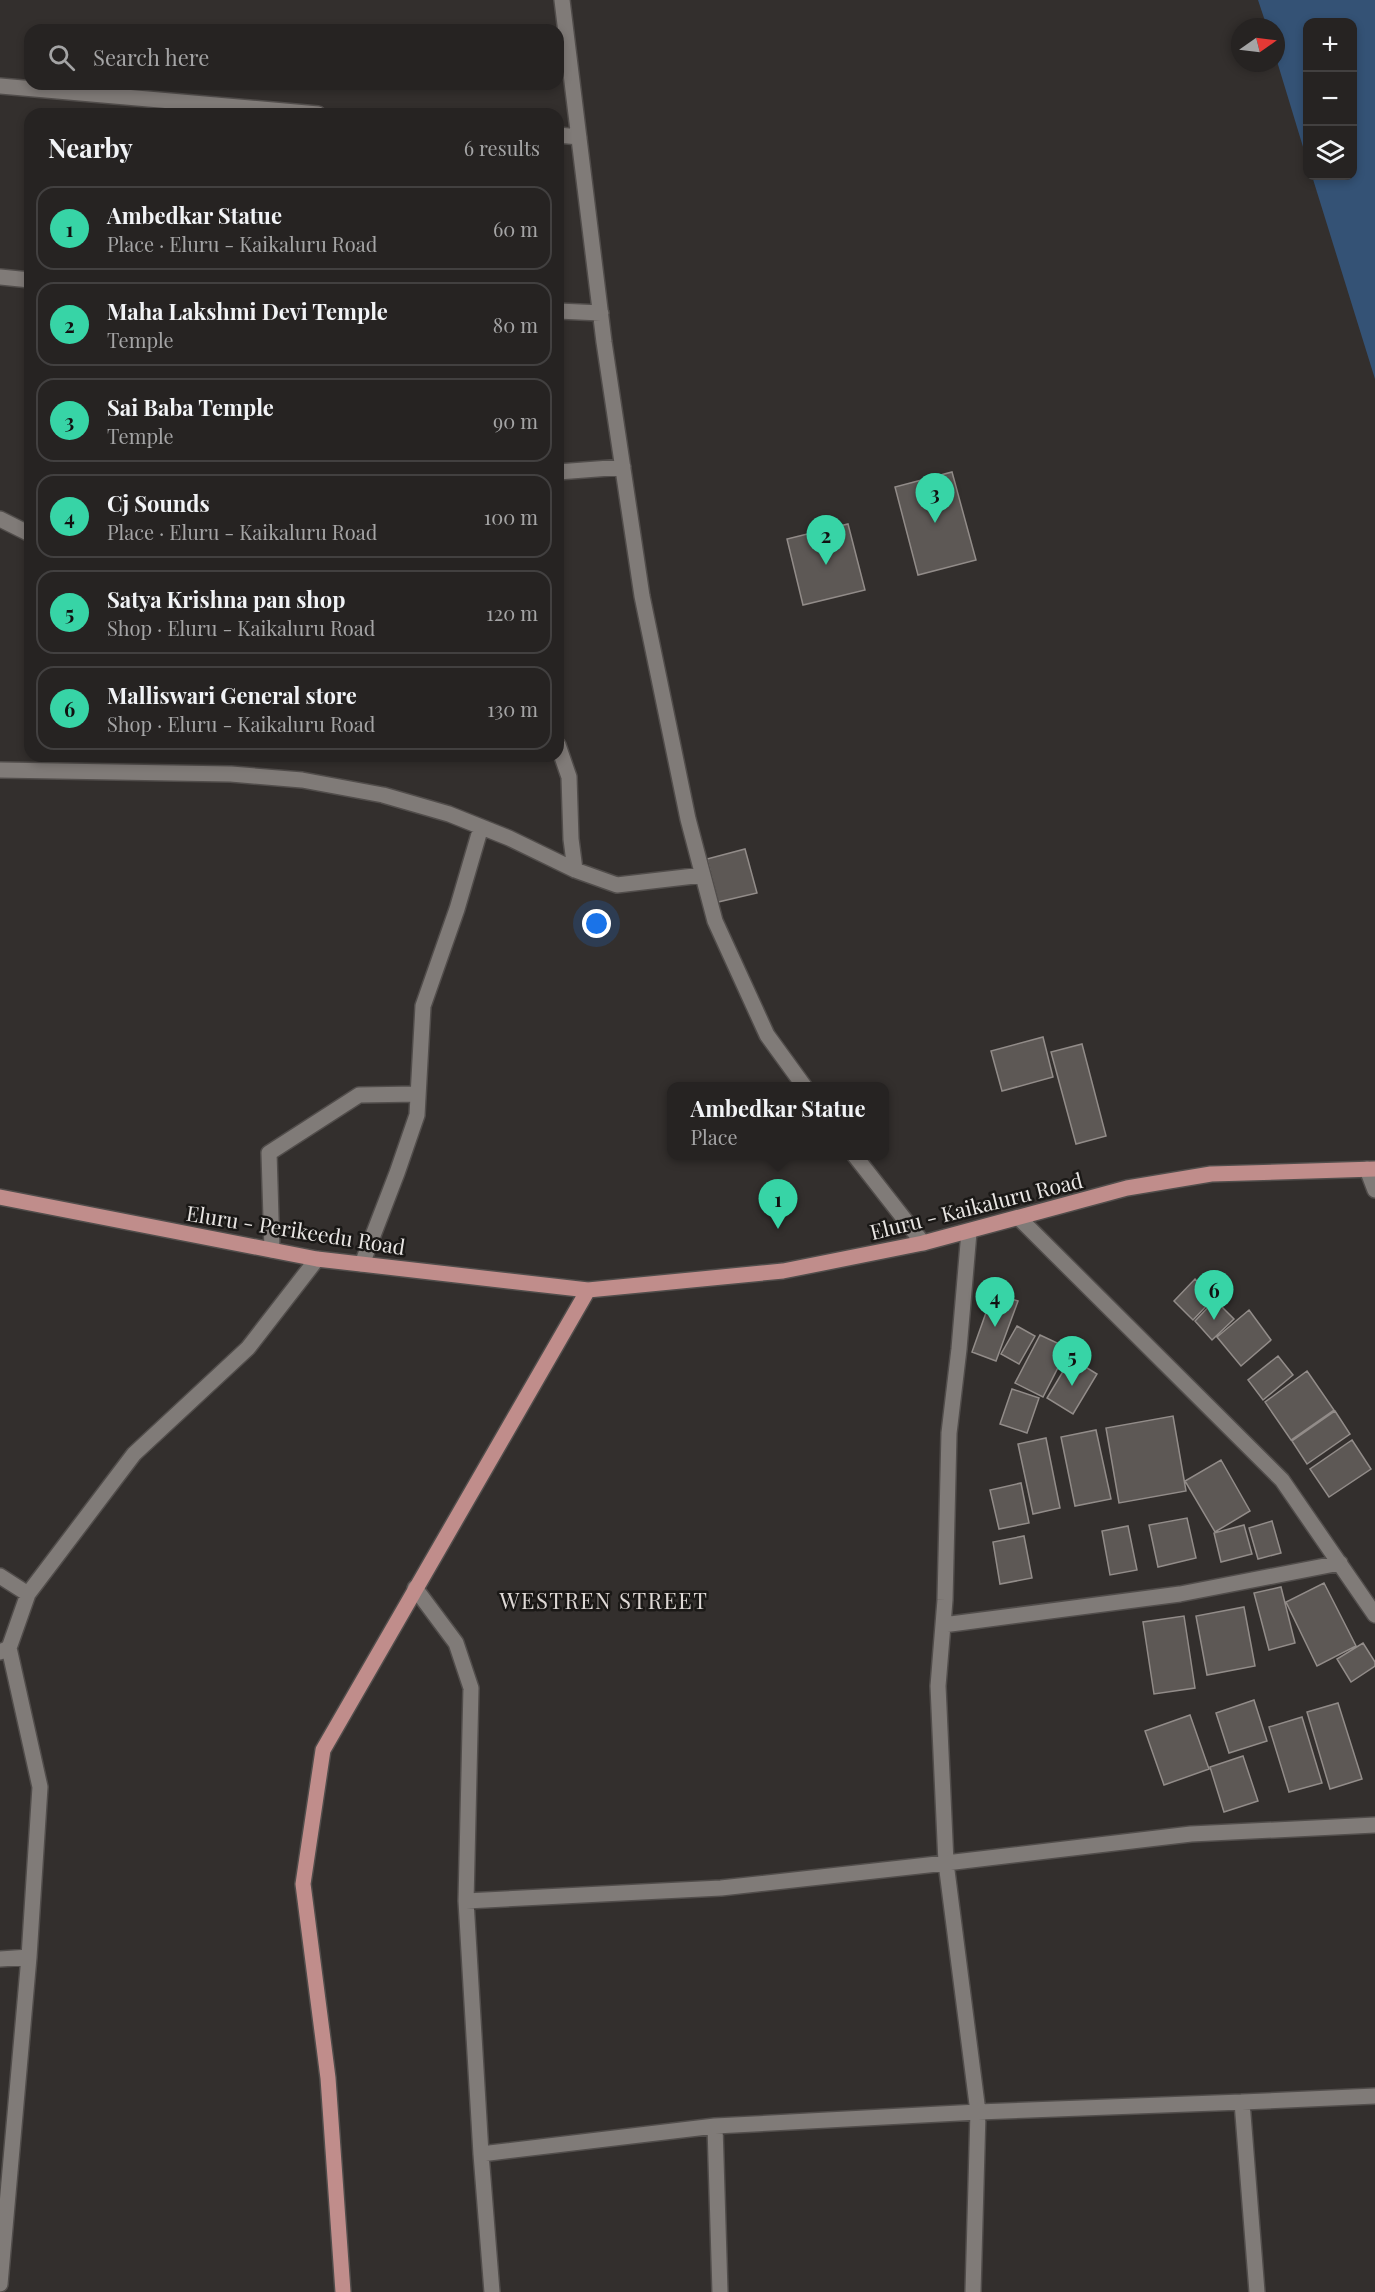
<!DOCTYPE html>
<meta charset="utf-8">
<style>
:root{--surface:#262322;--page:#322f2f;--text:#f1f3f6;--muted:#a4a4a5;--line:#424040;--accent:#37d4a6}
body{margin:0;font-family:"Playfair Display",serif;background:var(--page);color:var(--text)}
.controls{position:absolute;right:18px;top:18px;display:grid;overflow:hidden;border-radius:12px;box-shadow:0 3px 9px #0003}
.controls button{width:54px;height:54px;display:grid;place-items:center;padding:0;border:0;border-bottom:2px solid var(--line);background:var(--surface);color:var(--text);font:30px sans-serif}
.compass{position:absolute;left:1231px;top:18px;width:54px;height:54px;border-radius:50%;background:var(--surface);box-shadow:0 3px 9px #0003;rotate:76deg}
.you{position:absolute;left:597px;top:924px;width:21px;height:21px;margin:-15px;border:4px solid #fff;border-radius:50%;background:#1a73e8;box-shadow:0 0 0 9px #1a73e833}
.badge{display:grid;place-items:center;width:39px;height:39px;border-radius:50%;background:var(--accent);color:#111;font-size:20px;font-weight:700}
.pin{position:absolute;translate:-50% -50px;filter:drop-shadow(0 2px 3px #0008)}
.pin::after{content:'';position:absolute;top:32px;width:21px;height:18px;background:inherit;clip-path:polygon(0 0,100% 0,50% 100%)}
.popup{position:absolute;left:667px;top:1082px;width:222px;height:78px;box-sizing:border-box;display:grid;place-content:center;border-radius:12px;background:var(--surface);filter:drop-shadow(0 2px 4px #0005);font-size:20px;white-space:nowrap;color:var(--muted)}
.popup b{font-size:22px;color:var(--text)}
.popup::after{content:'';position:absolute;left:50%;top:100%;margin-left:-12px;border:12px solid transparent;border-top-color:var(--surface)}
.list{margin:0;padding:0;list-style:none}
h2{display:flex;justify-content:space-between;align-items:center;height:78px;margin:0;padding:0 24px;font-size:26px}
h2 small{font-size:20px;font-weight:400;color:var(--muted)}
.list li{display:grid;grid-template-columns:39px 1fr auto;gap:18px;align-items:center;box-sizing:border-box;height:84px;margin:0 12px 12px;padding:0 12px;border:2px solid var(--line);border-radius:18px}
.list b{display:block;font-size:22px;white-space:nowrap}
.list p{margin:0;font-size:20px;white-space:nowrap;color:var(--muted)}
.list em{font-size:20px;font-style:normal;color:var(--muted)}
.icon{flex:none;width:33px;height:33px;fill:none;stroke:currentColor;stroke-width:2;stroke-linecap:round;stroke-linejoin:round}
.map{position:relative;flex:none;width:1375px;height:2292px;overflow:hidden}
.search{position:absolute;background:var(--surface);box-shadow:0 3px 9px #0003;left:24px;top:24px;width:540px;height:66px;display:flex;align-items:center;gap:15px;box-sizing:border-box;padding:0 21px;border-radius:18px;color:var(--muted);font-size:22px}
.panel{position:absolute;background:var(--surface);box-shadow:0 3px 9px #0003;left:24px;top:108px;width:540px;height:654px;border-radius:18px}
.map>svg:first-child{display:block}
.water{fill:#345275}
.building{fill:#5d5855;stroke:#928c89;stroke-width:1.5}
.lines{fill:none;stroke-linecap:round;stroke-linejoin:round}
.minor-casing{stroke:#514d4b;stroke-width:18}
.major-casing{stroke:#514d4b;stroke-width:18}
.minor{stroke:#807b78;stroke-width:15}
.major{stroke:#c08d8b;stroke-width:15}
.labels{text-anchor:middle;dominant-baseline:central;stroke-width:5;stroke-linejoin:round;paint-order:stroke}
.street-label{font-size:21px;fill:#e9e6e4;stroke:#1a1816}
.neighbourhood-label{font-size:22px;letter-spacing:1.5px;fill:#e0dad7;stroke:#1a1816}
</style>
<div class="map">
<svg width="1375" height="2292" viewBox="0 0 1375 2292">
<rect width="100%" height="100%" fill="#332f2d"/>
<path class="water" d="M 1258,0 L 1375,0 L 1375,379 L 1312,176 L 1352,176 L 1352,22 L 1308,22 L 1307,160 L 1276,58 L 1276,27 L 1267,27 Z"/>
<path class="building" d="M 952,472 L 976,560 L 918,575 L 895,487 Z
M 848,524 L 865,590 L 803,605 L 787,539 Z
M 745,849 L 757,893 L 718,902 L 707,859 Z
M 1043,1037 L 1053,1077 L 1002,1091 L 991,1051 Z
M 1082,1044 L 1106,1136 L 1076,1144 L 1051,1052 Z
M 1195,1279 L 1213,1299 L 1193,1320 L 1174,1301 Z
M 993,1293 L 1018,1301 L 996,1361 L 972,1352 Z
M 1215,1300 L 1234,1319 L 1212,1340 L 1195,1321 Z
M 1249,1310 L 1271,1340 L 1241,1366 L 1217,1337 Z
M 1017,1326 L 1035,1336 L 1019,1364 L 1001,1354 Z
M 1040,1335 L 1068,1348 L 1043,1397 L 1015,1383 Z
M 1278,1356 L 1293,1375 L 1263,1400 L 1248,1380 Z
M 1071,1358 L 1097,1374 L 1073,1414 L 1047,1398 Z
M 1307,1371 L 1334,1410 L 1291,1440 L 1265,1402 Z
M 1012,1389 L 1039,1398 L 1027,1433 L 1000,1424 Z
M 1335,1411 L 1350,1434 L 1307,1464 L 1292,1441 Z
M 1173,1416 L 1186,1491 L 1119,1503 L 1106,1428 Z
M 1096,1430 L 1111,1499 L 1075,1506 L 1061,1437 Z
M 1046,1438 L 1060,1508 L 1033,1514 L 1018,1444 Z
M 1352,1440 L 1371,1469 L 1329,1497 L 1310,1469 Z
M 1221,1460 L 1250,1511 L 1215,1532 L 1185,1481 Z
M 1021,1483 L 1029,1523 L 999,1529 L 990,1490 Z
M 1187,1518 L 1196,1558 L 1158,1567 L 1149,1525 Z
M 1272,1521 L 1281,1553 L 1258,1559 L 1249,1528 Z
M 1244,1525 L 1252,1554 L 1221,1562 L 1214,1533 Z
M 1128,1526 L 1137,1570 L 1110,1575 L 1102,1531 Z
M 1024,1536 L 1032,1578 L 1000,1584 L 993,1542 Z
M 1324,1583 L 1356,1646 L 1317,1666 L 1286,1602 Z
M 1281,1587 L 1295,1643 L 1269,1650 L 1254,1593 Z
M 1244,1607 L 1255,1666 L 1207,1675 L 1196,1616 Z
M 1184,1616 L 1195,1688 L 1154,1694 L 1143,1622 Z
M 1363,1643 L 1375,1662 L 1375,1666 L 1351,1682 L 1337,1659 Z
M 1254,1700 L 1267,1741 L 1229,1753 L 1216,1713 Z
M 1338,1703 L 1362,1779 L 1330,1789 L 1307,1712 Z
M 1190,1715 L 1209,1769 L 1164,1785 L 1145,1731 Z
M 1302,1717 L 1322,1783 L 1289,1792 L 1269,1727 Z
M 1243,1756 L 1258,1801 L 1224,1812 L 1210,1767 Z"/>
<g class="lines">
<defs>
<path id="minor" d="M 562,0 L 604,342 L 642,596 L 688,819 L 715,921 L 767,1035 L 804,1086
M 0,86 L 318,114
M 558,135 L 579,137
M 0,277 L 30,280
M 558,311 L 601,313
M 558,472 L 623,467
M 0,519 L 30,534
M 558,745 L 569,777 L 571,839 L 575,870
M 0,770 L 231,774 L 302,780 L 383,795 L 449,814 L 509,838 L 575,870 L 617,885 L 703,875
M 855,1156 L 923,1243
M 1367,1169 L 1375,1190
M 1019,1218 L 1282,1480 L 1375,1615
M 969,1232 L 959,1349 L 949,1433 L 945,1600 L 938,1686 L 946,1863 L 1191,1834 L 1375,1825
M 272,1250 L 269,1153 L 359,1095 L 417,1094
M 362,1264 L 397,1173 L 417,1115 L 423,1006 L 457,909 L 481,827
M 0,1576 L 28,1594
M 415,1588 L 456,1643 L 471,1688 L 466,1901 L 481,2154 L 492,2292
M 943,1625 L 1180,1594 L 1340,1563
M 9,1648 L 28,1594 L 134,1454 L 248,1348 L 317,1259
M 0,1652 L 9,1648 L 40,1787 L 29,1957
M 466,1901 L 721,1888 L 946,1863 L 978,2112 L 715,2126 L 720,2292
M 0,1959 L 29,1957 L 0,2284
M 481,2154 L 715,2126
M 973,2292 L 978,2112 L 1242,2102
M 1257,2292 L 1242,2102 L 1375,2096"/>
<path id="major" d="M 0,1197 L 317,1259 L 588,1290 L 783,1271 L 923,1243 L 1127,1188 L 1211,1174 L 1375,1169
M 343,2292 L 328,2078 L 303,1884 L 323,1750 L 588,1290"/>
</defs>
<use href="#minor" class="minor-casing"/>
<use href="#major" class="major-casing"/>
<use href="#minor" class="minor"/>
<use href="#major" class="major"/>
</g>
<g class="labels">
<g class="street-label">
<text transform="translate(976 1205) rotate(-14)">Eluru - Kaikaluru Road</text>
<text transform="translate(296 1229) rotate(9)">Eluru - Perikeedu Road</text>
</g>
<g class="neighbourhood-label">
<text x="604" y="1600">WESTREN STREET</text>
</g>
</g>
</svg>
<div class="controls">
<button>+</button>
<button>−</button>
<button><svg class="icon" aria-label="layers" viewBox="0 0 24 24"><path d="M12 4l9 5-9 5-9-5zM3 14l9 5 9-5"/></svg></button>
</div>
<svg class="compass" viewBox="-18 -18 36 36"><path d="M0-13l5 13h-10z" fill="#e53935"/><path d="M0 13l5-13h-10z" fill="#a4a4a5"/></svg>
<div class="you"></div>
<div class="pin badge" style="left:778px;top:1229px">1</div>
<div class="popup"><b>Ambedkar Statue</b>Place</div>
<div class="pin badge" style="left:826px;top:565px">2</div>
<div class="pin badge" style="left:935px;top:523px">3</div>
<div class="pin badge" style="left:995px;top:1327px">4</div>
<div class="pin badge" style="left:1072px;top:1386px">5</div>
<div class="pin badge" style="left:1214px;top:1320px">6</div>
<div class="search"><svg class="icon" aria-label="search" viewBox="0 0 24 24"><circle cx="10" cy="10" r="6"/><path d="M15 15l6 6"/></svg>Search here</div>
<section class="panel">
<h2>Nearby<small>6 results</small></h2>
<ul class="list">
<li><span class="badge">1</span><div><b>Ambedkar Statue</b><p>Place · Eluru - Kaikaluru Road</p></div><em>60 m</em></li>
<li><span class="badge">2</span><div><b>Maha Lakshmi Devi Temple</b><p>Temple</p></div><em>80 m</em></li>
<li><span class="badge">3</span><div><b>Sai Baba Temple</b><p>Temple</p></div><em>90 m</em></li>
<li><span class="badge">4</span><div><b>Cj Sounds</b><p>Place · Eluru - Kaikaluru Road</p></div><em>100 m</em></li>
<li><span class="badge">5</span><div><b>Satya Krishna pan shop</b><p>Shop · Eluru - Kaikaluru Road</p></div><em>120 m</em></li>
<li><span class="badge">6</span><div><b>Malliswari General store</b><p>Shop · Eluru - Kaikaluru Road</p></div><em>130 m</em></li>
</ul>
</section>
</div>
